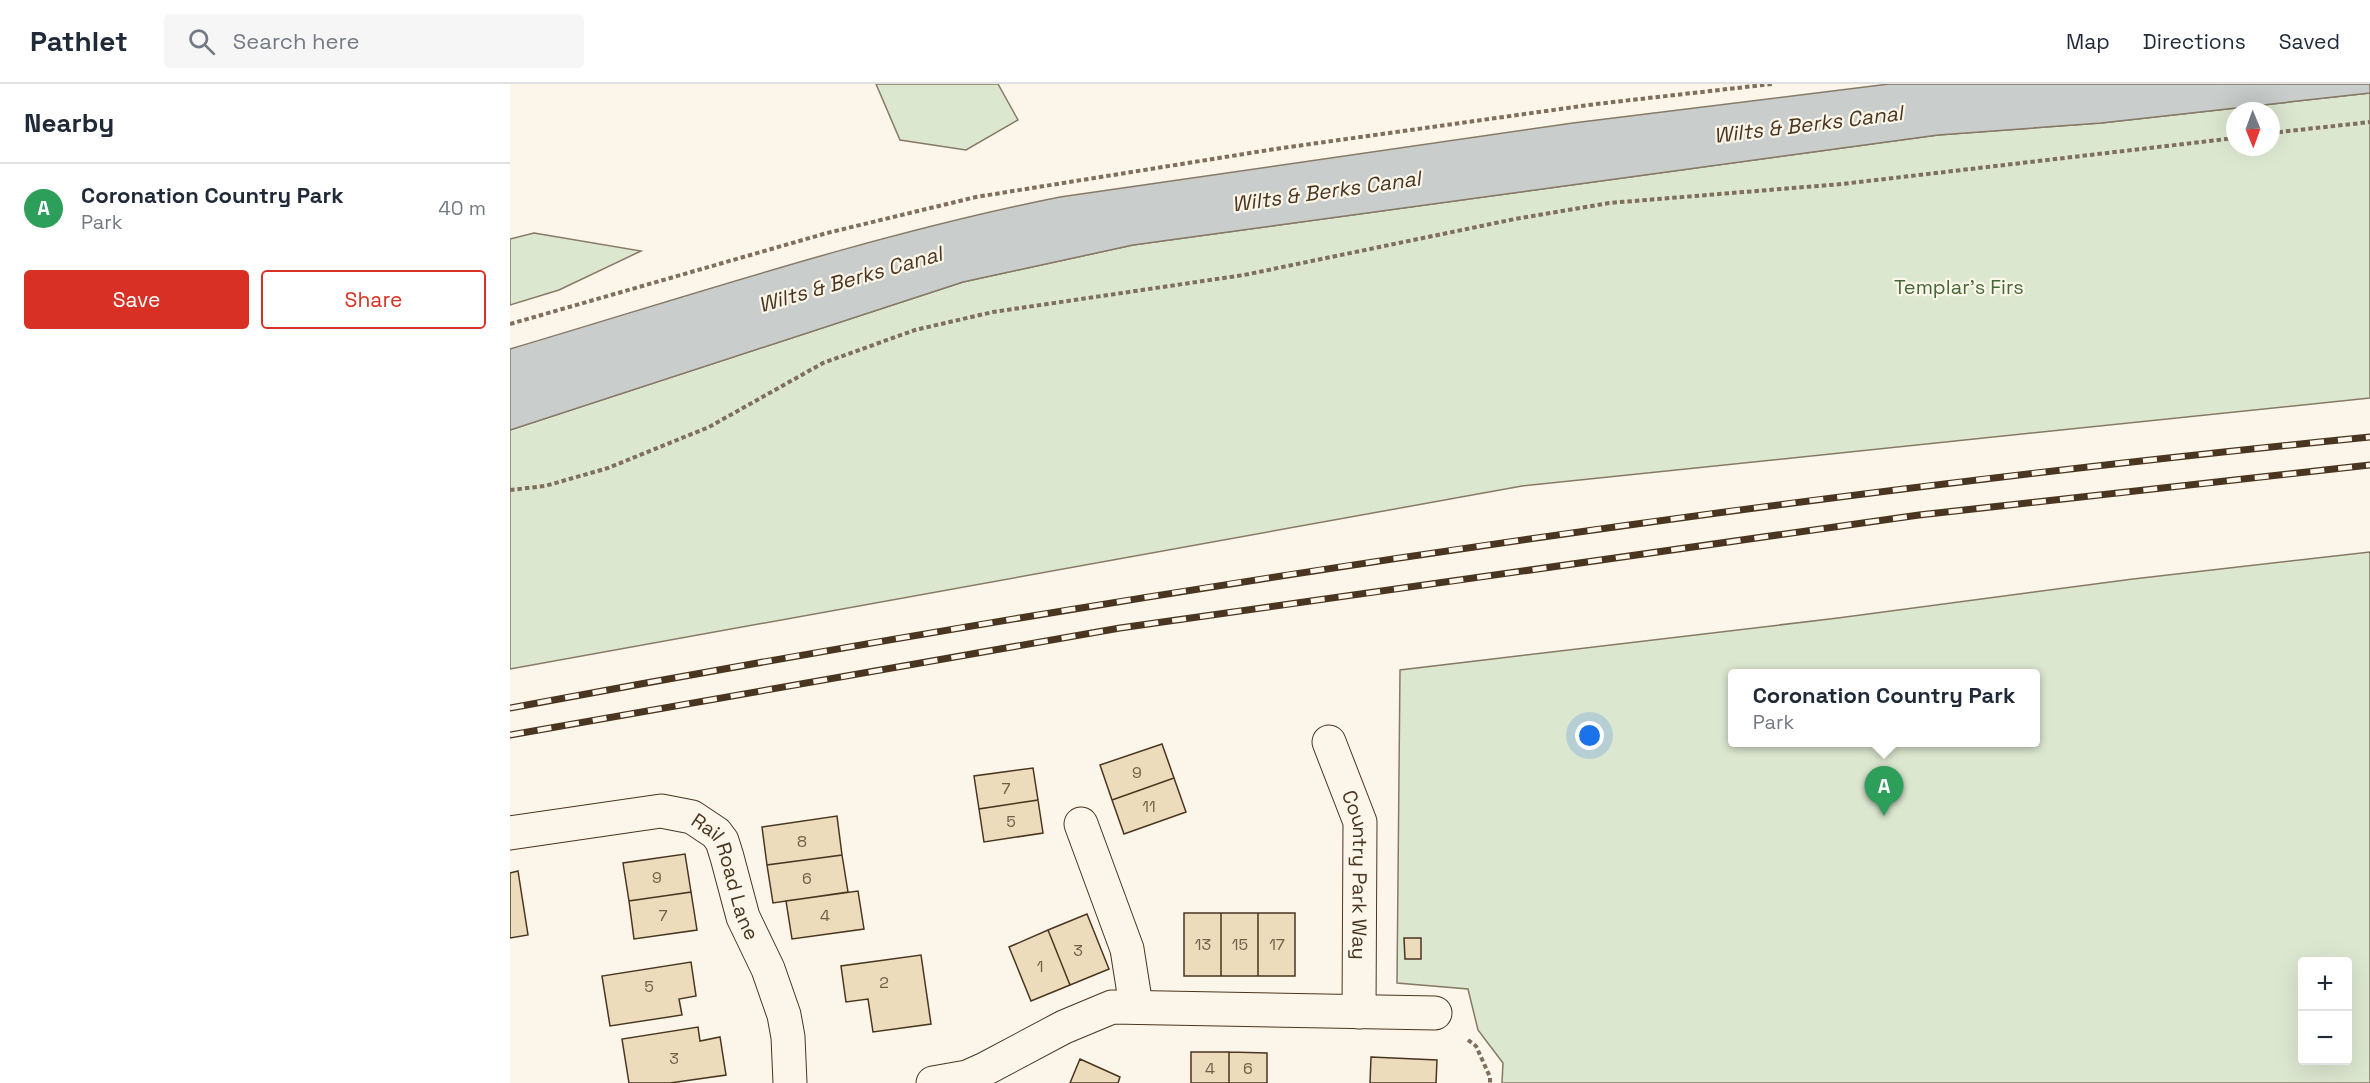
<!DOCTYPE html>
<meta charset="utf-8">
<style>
:root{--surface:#fff;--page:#f6f6f7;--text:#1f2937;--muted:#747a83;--line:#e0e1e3;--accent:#d93025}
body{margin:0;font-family:"Space Grotesk",sans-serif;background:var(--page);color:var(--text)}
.controls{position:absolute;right:18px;bottom:18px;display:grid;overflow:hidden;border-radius:6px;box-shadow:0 6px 24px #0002}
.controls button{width:54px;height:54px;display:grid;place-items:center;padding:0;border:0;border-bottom:2px solid var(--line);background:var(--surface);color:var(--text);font:30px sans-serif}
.compass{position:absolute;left:1716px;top:18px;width:54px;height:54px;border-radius:50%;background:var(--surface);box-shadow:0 6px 24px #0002;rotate:179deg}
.you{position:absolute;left:1080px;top:652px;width:21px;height:21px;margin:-15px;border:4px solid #fff;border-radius:50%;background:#1a73e8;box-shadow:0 0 0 9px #1a73e833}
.badge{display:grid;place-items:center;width:39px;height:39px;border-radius:50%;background:var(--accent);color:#fff;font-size:20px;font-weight:700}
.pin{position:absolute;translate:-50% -50px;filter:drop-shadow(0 2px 3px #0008)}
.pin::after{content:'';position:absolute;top:32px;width:21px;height:18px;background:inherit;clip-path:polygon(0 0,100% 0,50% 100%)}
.popup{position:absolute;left:1218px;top:585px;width:312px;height:78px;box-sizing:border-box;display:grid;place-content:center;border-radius:6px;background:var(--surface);filter:drop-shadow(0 2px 4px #0005);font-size:20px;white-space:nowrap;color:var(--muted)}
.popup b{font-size:22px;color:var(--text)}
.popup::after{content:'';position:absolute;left:50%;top:100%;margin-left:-12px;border:12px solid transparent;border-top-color:var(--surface)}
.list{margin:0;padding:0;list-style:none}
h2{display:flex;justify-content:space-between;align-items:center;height:78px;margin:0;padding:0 24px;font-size:26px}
h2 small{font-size:20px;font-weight:400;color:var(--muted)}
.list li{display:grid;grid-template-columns:39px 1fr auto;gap:18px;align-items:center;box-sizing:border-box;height:90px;padding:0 24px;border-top:2px solid var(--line)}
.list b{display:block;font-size:22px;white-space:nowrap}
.list p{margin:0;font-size:20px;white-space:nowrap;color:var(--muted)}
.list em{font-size:20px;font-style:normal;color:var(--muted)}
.actions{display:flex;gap:12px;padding:18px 24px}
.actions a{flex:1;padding:14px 0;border:2px solid var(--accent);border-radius:6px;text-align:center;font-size:21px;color:var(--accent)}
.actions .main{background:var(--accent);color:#fff}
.icon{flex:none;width:33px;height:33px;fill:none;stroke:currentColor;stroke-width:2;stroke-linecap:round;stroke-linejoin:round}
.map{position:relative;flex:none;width:1860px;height:999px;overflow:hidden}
header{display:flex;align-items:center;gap:36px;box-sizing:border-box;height:84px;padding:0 30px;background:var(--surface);border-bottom:2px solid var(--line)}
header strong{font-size:28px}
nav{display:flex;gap:33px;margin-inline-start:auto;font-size:21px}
.search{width:420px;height:54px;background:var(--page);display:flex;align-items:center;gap:15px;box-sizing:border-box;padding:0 21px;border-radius:6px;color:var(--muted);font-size:22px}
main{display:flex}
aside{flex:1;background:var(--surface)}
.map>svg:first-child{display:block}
.green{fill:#dce7d0;stroke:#887966;stroke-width:1.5;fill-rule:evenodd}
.water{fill:#c9cecd;stroke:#887966;stroke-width:1.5}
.building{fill:#ecdcbc;stroke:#4a3520;stroke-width:1.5}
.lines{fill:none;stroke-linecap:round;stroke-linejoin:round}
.minor-casing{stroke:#4a3520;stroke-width:35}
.path{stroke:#7f6f5c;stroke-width:4;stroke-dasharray:4.5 3;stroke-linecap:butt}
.minor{stroke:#fbf6e9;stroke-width:33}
.rail-casing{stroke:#4a3520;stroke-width:7}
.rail{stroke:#fbf6e9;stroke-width:4.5;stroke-dasharray:14;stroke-linecap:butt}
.labels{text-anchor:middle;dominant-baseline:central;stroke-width:4.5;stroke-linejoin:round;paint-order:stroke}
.number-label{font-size:16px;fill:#725f47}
.park-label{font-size:20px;fill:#436837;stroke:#fbf6e9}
.street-label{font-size:20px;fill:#4a3520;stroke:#fbf6e9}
.water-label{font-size:21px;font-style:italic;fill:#4a3520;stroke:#fbf6e9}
</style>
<header>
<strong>Pathlet</strong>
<div class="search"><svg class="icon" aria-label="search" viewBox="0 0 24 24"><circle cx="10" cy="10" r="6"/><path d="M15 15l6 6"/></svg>Search here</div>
<nav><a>Map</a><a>Directions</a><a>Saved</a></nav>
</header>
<main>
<aside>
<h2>Nearby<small></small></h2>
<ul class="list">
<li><span class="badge" style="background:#2e9e5b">A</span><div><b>Coronation Country Park</b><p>Park</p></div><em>40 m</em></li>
</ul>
<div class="actions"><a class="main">Save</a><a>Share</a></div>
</aside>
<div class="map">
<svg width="1860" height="999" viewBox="0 0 1860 999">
<rect width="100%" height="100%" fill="#fbf6e9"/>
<path class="green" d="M 366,0 L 488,0 L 508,36 L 456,66 L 390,56 Z
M 1860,9 L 1860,314 L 1012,402 L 0,585 L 0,346 L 453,198 L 623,161 L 1428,51 L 1591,39 ZM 1725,27 L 1761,27 L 1761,63 L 1725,63 Z
M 24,149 L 131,167 L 49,206 L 0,221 L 0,155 Z
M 1860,468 L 1860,999 L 992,999 L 993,979 L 968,946 L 958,905 L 887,899 L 890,586 L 1328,534 L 1623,495 ZM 1222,590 L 1526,590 L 1526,658 L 1222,658 ZM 1792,878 L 1838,878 L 1838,976 L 1792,976 Z"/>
<path class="water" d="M 1379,0 L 1860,0 L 1860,9 L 1591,39 L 1428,51 L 623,161 L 453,198 L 0,346 L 0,265 C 182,211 364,150 550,113 L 1063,39 Z"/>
<path class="building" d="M 652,660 L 664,694 L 602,716 L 590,681 Z
M 523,684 L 528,716 L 469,725 L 464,692 Z
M 664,694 L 676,728 L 614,750 L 602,716 Z
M 528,716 L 533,749 L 474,758 L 469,725 Z
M 327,732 L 332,771 L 257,781 L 252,743 Z
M 175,770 L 181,808 L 119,817 L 113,779 Z
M 332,771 L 338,808 L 263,819 L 257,781 Z
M 8,787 L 18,851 L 0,854 L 0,789 Z
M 348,807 L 354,845 L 282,855 L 276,817 Z
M 181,808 L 187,846 L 124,855 L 119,817 Z
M 674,829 L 711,829 L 711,892 L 674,892 Z
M 711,829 L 748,829 L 748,892 L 711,892 Z
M 748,829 L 785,829 L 785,892 L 748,892 Z
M 577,830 L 599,885 L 560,901 L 538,846 Z
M 538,846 L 560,901 L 521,917 L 499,863 Z
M 894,854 L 911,854 L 911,875 L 895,875 Z
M 411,871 L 421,940 L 363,948 L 358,915 L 336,918 L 331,882 Z
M 181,878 L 186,912 L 169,915 L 172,931 L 100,942 L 92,892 Z
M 188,943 L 190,957 L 210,953 L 216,991 L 160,999 L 119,999 L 112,955 Z
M 681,968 L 719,968 L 719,999 L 681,999 Z
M 719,968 L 757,969 L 757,999 L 719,999 Z
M 861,973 L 927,976 L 926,999 L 860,999 Z
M 570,975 L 610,993 L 608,999 L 560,999 Z"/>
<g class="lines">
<defs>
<g id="minor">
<path id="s1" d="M 819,658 L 850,738 L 849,928"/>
<path d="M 571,740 L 617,865 L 626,922"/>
<path id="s2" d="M 0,749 L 151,727 L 182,733 L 206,749 L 212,757 L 217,773 L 233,833 L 258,885 L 274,931 L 278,953 L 280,999"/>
<path d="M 423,999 L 457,993 L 475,985 L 554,943 L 602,923 L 925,929"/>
</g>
</defs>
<use href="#minor" class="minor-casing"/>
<path class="path" d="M 1761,49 L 1860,38
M 0,240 L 317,149 L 466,113 L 765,65 L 1086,20 L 1262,0
M 0,406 L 35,402 L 98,384 L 199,343 L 313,279 L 405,246 L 483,228 L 734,191 L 1005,135 L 1099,119 L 1332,100 L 1725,54
M 958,956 L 966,962 L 980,993 L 980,999"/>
<use href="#minor" class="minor"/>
<defs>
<path id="rail" d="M 0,624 C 616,509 1237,414 1860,353
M 0,651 L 610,544 L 1409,431 L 1860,381"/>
</defs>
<use href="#rail" class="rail-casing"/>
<use href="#rail" class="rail"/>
</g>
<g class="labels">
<g class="number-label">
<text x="627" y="688">9</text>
<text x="496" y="704">7</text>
<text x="639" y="722">11</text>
<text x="501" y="737">5</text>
<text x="292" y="757">8</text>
<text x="147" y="793">9</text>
<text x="297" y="794">6</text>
<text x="153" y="831">7</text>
<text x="315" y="831">4</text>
<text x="693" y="860">13</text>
<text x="730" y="860">15</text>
<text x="767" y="860">17</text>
<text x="568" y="866">3</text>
<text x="530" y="882">1</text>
<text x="374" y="898">2</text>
<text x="139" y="902">5</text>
<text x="164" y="974">3</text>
<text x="700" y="984">4</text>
<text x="738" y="984">6</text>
</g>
<g class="park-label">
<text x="1449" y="203">Templar's Firs</text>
</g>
<g class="street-label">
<text stroke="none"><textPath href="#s1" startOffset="138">Country Park Way</textPath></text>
<text stroke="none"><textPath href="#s2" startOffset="256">Rail Road Lane</textPath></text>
</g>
<g class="water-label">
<text transform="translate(1298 40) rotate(-7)">Wilts &amp; Berks Canal</text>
<text transform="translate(816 107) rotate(-8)">Wilts &amp; Berks Canal</text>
<text transform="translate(340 195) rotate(-16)">Wilts &amp; Berks Canal</text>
</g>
</g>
</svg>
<div class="controls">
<button>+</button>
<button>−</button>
</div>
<svg class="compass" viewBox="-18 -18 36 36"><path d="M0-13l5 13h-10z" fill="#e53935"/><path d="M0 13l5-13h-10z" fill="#747a83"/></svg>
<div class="you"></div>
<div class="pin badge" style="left:1374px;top:732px;background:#2e9e5b">A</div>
<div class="popup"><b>Coronation Country Park</b>Park</div>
</div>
</main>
